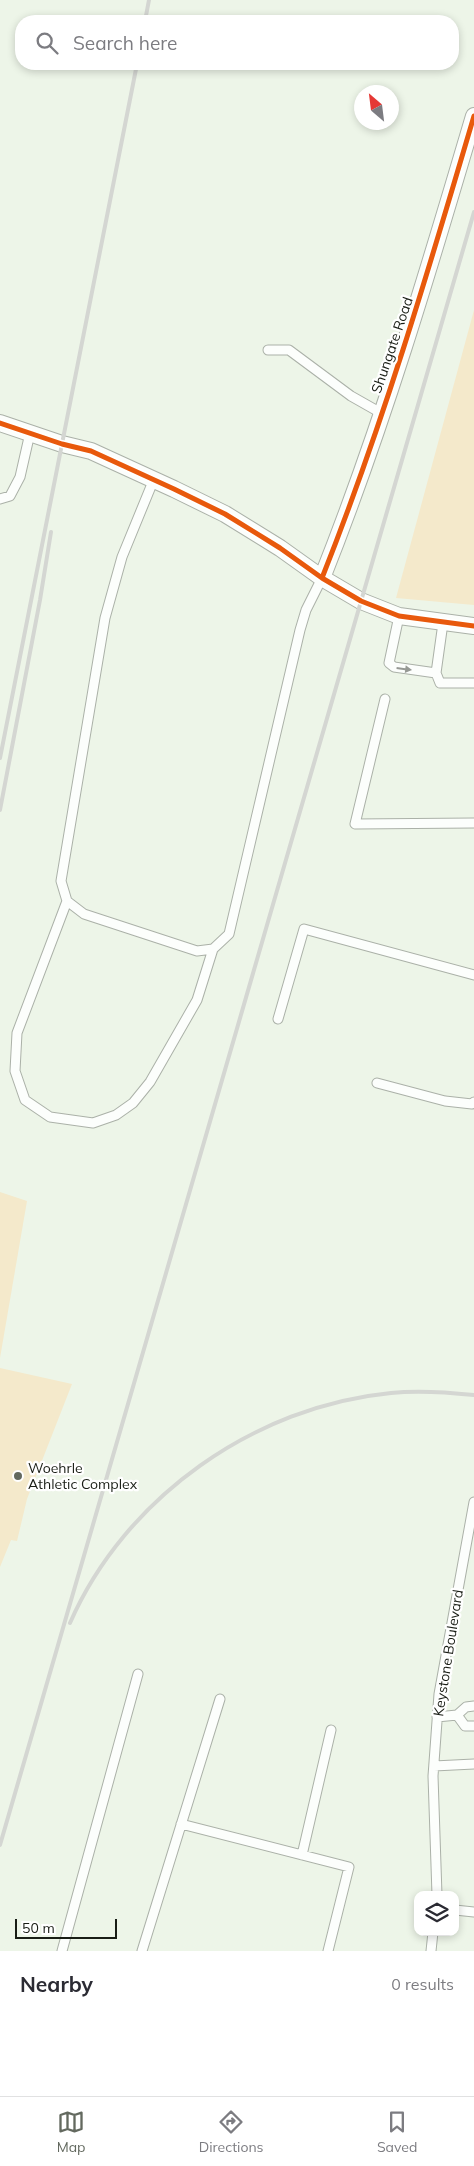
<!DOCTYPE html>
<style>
:root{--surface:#fff;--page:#f7f7f7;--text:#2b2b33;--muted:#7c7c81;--line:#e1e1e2;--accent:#63695f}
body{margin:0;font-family:Mulish,sans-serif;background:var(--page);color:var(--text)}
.controls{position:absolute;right:15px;bottom:15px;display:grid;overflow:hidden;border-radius:10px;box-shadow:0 2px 8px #0003}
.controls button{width:45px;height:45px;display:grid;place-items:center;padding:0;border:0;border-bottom:1px solid var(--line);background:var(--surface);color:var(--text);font:25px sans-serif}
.compass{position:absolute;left:354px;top:85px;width:45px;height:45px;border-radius:50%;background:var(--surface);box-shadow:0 2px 8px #0003;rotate:332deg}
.scale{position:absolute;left:15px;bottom:12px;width:102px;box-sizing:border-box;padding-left:5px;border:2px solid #191d15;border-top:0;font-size:14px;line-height:18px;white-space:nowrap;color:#191d15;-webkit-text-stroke:4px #fff;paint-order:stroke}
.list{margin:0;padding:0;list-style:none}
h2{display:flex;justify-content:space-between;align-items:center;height:65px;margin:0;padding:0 20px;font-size:21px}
h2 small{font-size:16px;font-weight:400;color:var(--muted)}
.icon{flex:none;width:28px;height:28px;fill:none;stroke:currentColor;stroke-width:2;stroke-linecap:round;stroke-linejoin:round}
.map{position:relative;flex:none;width:474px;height:1951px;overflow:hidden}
.search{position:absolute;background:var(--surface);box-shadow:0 2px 8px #0003;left:15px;right:15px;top:15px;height:55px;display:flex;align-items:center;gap:12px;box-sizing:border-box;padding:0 18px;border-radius:20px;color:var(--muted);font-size:19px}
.sheet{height:145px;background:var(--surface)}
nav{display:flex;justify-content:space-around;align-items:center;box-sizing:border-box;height:70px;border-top:1px solid var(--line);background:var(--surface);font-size:14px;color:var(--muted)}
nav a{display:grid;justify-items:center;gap:2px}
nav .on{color:var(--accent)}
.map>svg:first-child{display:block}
.green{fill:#f4e9cb}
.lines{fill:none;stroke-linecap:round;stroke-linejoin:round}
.lane-casing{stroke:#abb1a8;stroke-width:11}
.street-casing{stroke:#abb1a8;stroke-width:18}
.lane{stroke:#fcfefc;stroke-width:9}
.street{stroke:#fcfefc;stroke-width:16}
.rail{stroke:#d4d6d2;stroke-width:4}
.cycleway-casing{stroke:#fff;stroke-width:8}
.cycleway{stroke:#e8590c;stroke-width:5}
.oneway{fill:#969994}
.poi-dot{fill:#63695f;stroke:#fff;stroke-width:2}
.labels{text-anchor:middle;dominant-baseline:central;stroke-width:4.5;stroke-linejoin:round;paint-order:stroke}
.street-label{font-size:14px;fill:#191d15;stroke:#fff}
.poi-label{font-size:14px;fill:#191d15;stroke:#fff;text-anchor:start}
</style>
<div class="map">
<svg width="474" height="1951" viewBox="0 0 474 1951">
<rect width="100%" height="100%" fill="#edf5e8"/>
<path class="green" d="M 474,310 L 474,605 L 396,598 Z
M 0,1192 L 27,1201 L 0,1358 Z
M 0,1368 L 72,1384 L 27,1499 L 17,1541 L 11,1540 L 0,1567 Z"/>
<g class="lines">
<defs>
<path id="lane" d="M 268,350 L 289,350 L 351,396 L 381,413
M 154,479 L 122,557 L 105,618 L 61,881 L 67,901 L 84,914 L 197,951 L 213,949 L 229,934 L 300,630 L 306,610 L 322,578
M 0,499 L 10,496 L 20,477 L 30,433
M 399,616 L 389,663 L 394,667 L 436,673
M 443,623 L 436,673 L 440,683 L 474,683
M 385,699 L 355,824 L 474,823
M 67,901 L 17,1033 L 15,1071 L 25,1100 L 50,1117 L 93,1123 L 116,1115 L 133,1103 L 150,1082 L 197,1000 L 213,949
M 278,1019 L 304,929 L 474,975
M 377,1083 L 445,1101 L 472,1104 L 474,1102
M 457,1715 L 466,1707 L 474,1706
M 437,1717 L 457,1715 L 465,1726 L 474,1726
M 434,1766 L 474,1764
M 181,1824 L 349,1867 L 328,1951
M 302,1855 L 331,1730
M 437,1895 L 433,1776 L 439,1694 L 474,1502
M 455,1910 L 474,1912
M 62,1951 L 138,1674
M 142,1951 L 220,1699
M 431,1951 L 433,1932"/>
<path id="street" d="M 0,423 L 62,444 L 91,451 L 174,489 L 225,514 L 280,548 L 322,578 L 361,601 L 399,616 L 474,626
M 322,578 C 382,427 428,272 474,116"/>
</defs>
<use href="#lane" class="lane-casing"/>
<use href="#street" class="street-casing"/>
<use href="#lane" class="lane"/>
<use href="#street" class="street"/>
<path class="rail" d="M 145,21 L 149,0
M 0,758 L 137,64
M 0,810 L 40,600 L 51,532
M 70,1623 C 125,1497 255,1406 391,1393 C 418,1390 446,1392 474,1395
M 0,1845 L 474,212"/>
<defs>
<path id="cycleway" d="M 0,423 L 62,444 L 91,451 L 174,489 L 225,514 L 280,548 L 322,578 L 361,601 L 399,616 L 474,626
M 322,578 C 382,427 428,272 474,116"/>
</defs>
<use href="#cycleway" class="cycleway-casing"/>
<use href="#cycleway" class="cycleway"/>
</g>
<defs><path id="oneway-solid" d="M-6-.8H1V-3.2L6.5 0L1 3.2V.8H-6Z" transform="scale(1.25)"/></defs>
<use class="oneway" href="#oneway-solid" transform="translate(404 669) rotate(7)"/>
<circle class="poi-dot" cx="18" cy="1476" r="5"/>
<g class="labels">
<g class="street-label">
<text transform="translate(392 345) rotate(-71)">Shungate Road</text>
<text transform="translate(448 1653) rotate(-81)">Keystone Boulevard</text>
</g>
<g class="poi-label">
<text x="28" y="1468">Woehrle<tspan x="28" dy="16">Athletic Complex</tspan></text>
</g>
</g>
</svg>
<div class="controls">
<button><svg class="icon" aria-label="layers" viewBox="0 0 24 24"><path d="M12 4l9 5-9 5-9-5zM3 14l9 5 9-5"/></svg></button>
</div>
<svg class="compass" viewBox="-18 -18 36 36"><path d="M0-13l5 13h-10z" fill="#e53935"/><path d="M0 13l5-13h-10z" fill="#7c7c81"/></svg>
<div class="scale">50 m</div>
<div class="search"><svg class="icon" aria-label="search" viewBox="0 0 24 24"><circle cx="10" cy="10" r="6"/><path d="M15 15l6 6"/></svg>Search here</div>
</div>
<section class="sheet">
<h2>Nearby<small>0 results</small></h2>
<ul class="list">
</ul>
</section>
<nav>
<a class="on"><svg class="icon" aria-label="map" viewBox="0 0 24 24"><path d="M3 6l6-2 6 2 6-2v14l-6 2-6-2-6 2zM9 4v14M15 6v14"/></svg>Map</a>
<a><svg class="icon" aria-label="directions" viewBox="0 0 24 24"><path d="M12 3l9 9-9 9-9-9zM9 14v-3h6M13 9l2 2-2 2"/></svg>Directions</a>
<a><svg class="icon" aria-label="saved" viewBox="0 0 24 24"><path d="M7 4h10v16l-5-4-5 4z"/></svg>Saved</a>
</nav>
